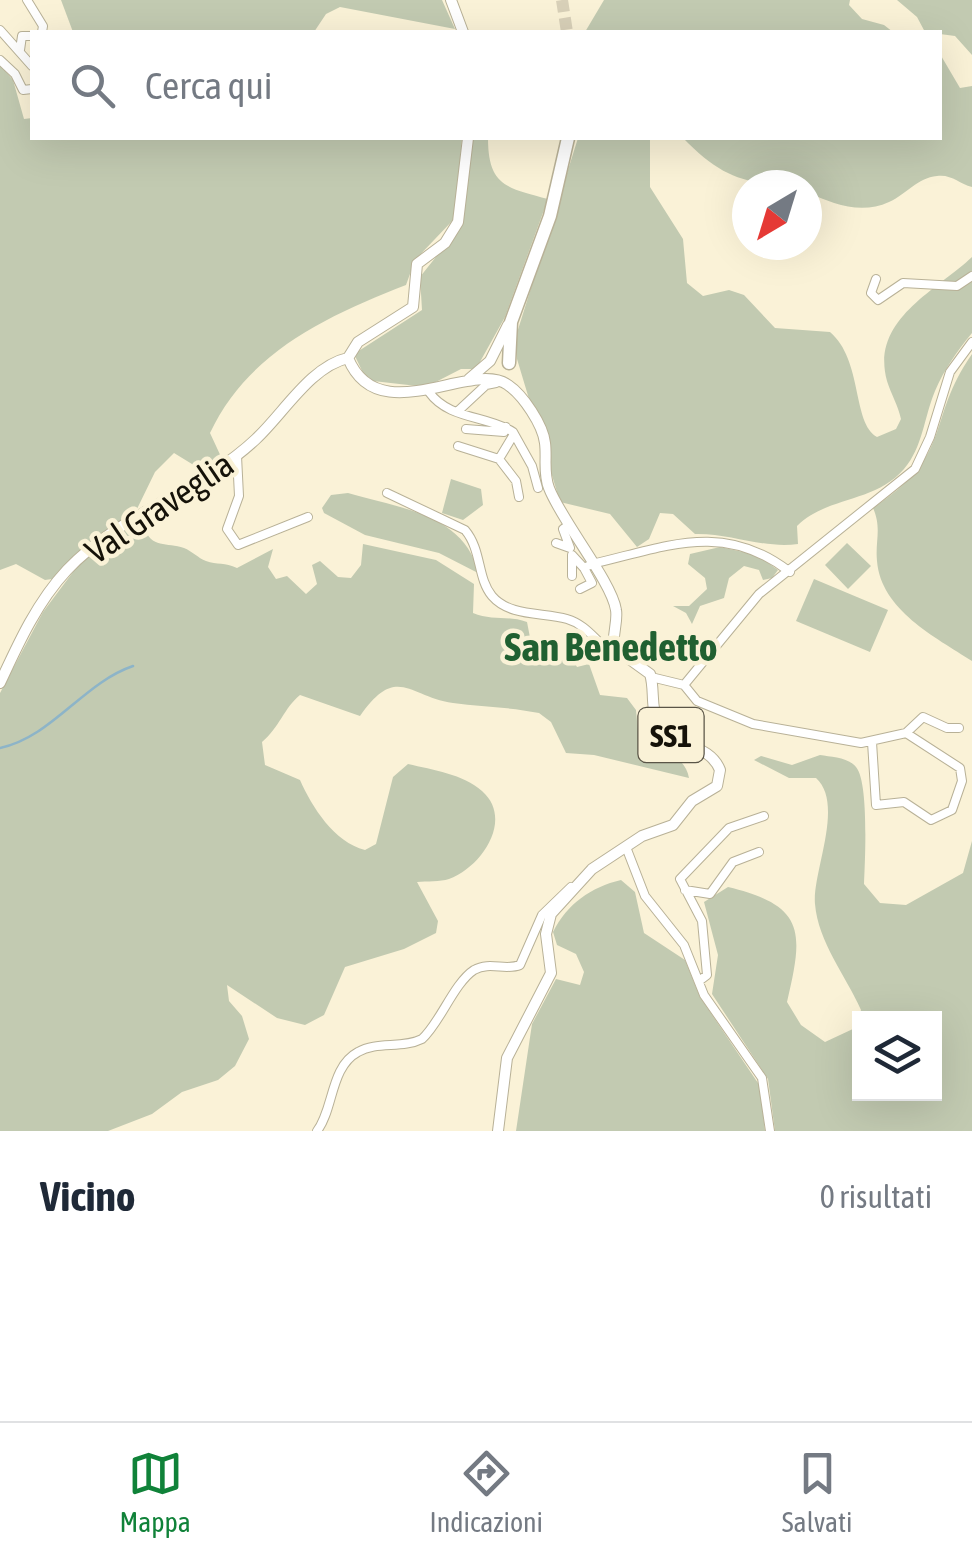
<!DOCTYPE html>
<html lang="it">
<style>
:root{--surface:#fff;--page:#f6f6f7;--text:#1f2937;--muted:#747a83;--line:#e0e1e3;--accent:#108239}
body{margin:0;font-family:"Asap Condensed",sans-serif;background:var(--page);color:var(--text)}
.controls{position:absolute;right:30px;bottom:30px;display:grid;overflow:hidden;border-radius:0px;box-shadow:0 10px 40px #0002}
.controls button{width:90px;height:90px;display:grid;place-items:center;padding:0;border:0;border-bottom:2px solid var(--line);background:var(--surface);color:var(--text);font:50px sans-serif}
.compass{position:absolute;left:732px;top:170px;width:90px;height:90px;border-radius:50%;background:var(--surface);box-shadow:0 10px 40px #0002;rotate:218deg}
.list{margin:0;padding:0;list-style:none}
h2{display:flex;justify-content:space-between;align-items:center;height:130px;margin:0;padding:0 40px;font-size:42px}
h2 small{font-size:32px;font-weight:400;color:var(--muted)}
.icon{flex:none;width:55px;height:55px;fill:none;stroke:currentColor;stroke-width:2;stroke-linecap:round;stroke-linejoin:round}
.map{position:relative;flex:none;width:972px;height:1131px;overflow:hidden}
.search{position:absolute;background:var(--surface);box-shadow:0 10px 40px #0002;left:30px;right:30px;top:30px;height:110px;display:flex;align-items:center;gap:25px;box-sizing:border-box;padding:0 35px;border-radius:0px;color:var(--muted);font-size:38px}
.sheet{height:290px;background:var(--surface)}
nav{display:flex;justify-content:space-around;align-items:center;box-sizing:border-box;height:140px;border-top:2px solid var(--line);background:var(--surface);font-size:28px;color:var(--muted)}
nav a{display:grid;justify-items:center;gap:5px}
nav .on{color:var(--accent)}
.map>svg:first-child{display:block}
.green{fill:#c2cab1;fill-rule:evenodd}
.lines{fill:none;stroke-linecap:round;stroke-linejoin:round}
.stream{stroke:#8db4c8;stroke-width:2.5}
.highway-tunnel{stroke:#d8d0b8;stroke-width:12;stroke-dasharray:12 6;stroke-linecap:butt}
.minor-casing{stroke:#b8b197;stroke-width:10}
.major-casing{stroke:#b8b197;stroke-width:12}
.highway-casing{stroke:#b8b197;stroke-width:15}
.minor{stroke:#fff;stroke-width:8}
.major{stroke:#fff;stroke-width:10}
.highway{stroke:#fff;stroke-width:12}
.labels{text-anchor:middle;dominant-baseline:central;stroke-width:9;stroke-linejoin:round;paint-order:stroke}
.shield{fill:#faf2d7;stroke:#5a5547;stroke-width:2.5}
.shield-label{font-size:32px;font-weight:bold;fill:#151209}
.street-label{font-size:35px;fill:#151209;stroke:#faf2d7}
.quarter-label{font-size:40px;font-weight:bold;fill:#206031;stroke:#faf2d7}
</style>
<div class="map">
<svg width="972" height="1131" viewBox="0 0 972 1131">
<rect width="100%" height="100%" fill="#faf2d7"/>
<path class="green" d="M 61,0 L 442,0 L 455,29 L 340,7 L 326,14 L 314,32 L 73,32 Z
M 604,0 L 850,0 L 849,5 L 862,19 L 884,25 L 893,32 L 585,32 Z
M 897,0 L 972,0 L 972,55 L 955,36 L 925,32 L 917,17 Z
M 940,54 L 960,88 L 972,86 L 972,187 C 959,184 952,174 937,176 C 917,178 907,194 889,202 C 861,215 833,204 807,192 L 807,185 C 749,185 725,181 683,138 L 940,138 Z
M 0,65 L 13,80 L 24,119 L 32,118 L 32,138 L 462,138 L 455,218 L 415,260 L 406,285 C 327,316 248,352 210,433 L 223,461 L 205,472 L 174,453 L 155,472 L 136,511 L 84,547 L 52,579 L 45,580 L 16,564 L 0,570 Z
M 472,138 L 488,138 C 488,186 507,188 548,199 L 505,317 L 476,369 L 461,369 L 426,387 L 373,381 L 365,377 L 354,354 L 422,310 L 420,277 L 462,224 Z
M 578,138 L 650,138 L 650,187 L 683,239 L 687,283 L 703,296 L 729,290 L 744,295 L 775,328 L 830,332 C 863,360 852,423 877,437 L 896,429 L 901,419 C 898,405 891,394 887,381 C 870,320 936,291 972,257 L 972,333 C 957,351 944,370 935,391 C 924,417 923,447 904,469 C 875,503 827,496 797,526 L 798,544 C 764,549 730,533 695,534 L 673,514 L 660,513 L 649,539 L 637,547 L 610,514 L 560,502 L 517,359 L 516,336 Z
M 972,354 L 972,661 C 935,637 881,610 877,561 C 875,541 882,528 873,508 C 955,454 925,421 972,354 Z
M 219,477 L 216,486 L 171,508 L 144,527 C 151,549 167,542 184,548 C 192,551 198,558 206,561 C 217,565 225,562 237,568 L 273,549 L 268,567 L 276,579 L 287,576 L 306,594 L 317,584 L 312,565 L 320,561 L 338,577 L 351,578 L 361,565 L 363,544 L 436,560 L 474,584 L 473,613 C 491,621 508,615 527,622 L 533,653 L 566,647 L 577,667 L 589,664 L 600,695 L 627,698 L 636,710 L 638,732 L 657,734 C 665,751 686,759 689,778 L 594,755 L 566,753 L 551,722 L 539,713 C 510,707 482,707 453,703 C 409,697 397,663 360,716 L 300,695 C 284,708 279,728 262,742 L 265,765 L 300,780 C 312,807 334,842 365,850 L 376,844 L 393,777 L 408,764 C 433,770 463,774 482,791 C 514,819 482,867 449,879 C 440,882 427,881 417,882 L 438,921 L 436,933 L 404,949 L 345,967 L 324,1015 L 305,1025 L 277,1018 L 227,985 L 229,1001 L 242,1016 L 249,1039 L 235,1066 L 218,1080 L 182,1092 L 152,1114 L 108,1131 L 0,1131 L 0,693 L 43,612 L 79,564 L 140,520 Z
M 451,479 L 481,489 L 483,505 L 463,520 L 442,513 Z
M 348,493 C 395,507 466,514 478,573 L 439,553 L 365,535 L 324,513 L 322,508 L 331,495 Z
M 847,543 L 871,566 L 848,589 L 825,565 Z
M 720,547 L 757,555 L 778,570 L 772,578 L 763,580 L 759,570 L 744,566 L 729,578 L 724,598 L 700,606 L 692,624 L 686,613 L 673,606 L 689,606 L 707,589 L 705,578 L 688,564 L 690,554 Z
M 814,579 L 888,610 L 870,652 L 796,621 Z
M 820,755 C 831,757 848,757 856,767 C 869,782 865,861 864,884 L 880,903 L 906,905 L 963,873 L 972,841 L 972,1131 L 775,1131 L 768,1079 L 712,994 L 718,955 L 704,902 L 728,887 C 807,906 803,933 787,1002 L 801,1025 L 825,1042 L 855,1028 L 861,1010 C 846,976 818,942 815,904 C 812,873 845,804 816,778 L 789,778 L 754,760 L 761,756 L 792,765 ZM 860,1018 L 934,1018 L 934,1094 L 860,1094 Z
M 621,880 L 635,892 L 644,933 L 685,960 L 700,997 L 760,1086 L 765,1131 L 516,1131 L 532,1024 L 556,979 L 580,985 L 584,972 L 576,954 L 557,945 L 553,932 C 567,904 591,887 621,880 Z"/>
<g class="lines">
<path class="stream" d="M 0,748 C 52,737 83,683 133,666"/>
<path class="highway-tunnel" d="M 562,0 L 567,32"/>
<defs>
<path id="minor" d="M 27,0 L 43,26 L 42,32
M 0,30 L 32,66
M 20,50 L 22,36 L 32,36
M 0,60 L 15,74 L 23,90 L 32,89
M 876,279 L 871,293 L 878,300 L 903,283 L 957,286 L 972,276
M 429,392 C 449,420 487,415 513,432 L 532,466 L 538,488
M 457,412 L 486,385 L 496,383
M 466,429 L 504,432 L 506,427
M 514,434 L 499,459 L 516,481 L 519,497
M 458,446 L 499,459
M 237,456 L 239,496 L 227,529 L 238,545 L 308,517
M 387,493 L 465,530 C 482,550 477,578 492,596 C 510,617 543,612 567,619 C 591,626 599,649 618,654
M 556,543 L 570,548 L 563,529 L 569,525
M 572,576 L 572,555 L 584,568
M 580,589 L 592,583 L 584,568 L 592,564 C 666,547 723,520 790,572
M 651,677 L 684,685 L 697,701 L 753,724 L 861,743 L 906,733 L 960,768 L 962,781 L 952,810 L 931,820 L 904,802 L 876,805 L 872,742
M 684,685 L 759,594 L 915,469 L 930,437 L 950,372 L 972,342
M 906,733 L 923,717 L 947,728 L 959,728
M 626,847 L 645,896 L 684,945 L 704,995 L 762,1078 L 770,1131
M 685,890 L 710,894 L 733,862 L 759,852
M 699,981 L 707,975 L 702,921 L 680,879 L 729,828 L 764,816
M 317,1131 C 334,1109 330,1067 358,1052 C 377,1041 402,1049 422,1039 C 440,1023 454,983 474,970 C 490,961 505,971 520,965 L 542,915 L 571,887"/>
<path id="major" d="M 451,0 L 463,32
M 348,358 C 378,432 472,359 508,385 C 523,395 543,425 545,443 C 547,458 543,473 549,488 C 561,520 612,582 616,610 C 618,622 612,635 614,648 L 650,674 C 655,689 650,707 658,722 C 671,747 709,742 720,770 L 717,786 L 692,801 L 673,825 L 642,836 L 592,869 L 551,914 L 546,934 L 551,973 L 507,1058 L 498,1131
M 348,358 L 358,342 L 413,307 L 417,264 L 445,243 L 458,222 L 468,138
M 469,379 L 490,361 L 508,325
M 0,683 C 18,644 37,602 67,570 C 121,513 200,492 256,439 C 283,414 311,366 348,358"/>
<path id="highway" d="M 509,363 L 511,322 L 550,216 L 568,138"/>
</defs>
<use href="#minor" class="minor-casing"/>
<use href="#major" class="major-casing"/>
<use href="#highway" class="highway-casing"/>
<use href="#minor" class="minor"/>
<use href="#major" class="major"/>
<use href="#highway" class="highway"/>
</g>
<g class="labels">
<rect class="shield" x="638.5" y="708" width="65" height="54" rx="8"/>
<g class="shield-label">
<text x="671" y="735">SS1</text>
</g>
<g class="street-label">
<text transform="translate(159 507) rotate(-34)">Val Graveglia</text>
</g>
<g class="quarter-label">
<text x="611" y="646">San Benedetto</text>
</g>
</g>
</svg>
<div class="controls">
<button><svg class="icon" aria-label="layers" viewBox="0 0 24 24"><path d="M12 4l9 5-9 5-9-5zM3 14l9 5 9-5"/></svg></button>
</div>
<svg class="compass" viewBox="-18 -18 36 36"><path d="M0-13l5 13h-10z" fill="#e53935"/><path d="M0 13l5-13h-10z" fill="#747a83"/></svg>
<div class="search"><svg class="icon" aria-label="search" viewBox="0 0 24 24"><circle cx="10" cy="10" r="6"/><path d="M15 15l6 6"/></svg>Cerca qui</div>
</div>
<section class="sheet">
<h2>Vicino<small>0 risultati</small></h2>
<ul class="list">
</ul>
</section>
<nav>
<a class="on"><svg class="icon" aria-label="map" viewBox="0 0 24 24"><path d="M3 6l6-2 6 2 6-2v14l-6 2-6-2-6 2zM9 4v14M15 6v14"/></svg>Mappa</a>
<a><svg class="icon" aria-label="directions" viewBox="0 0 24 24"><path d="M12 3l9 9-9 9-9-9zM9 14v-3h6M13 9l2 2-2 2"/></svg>Indicazioni</a>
<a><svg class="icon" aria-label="saved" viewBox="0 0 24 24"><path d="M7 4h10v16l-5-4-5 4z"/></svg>Salvati</a>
</nav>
